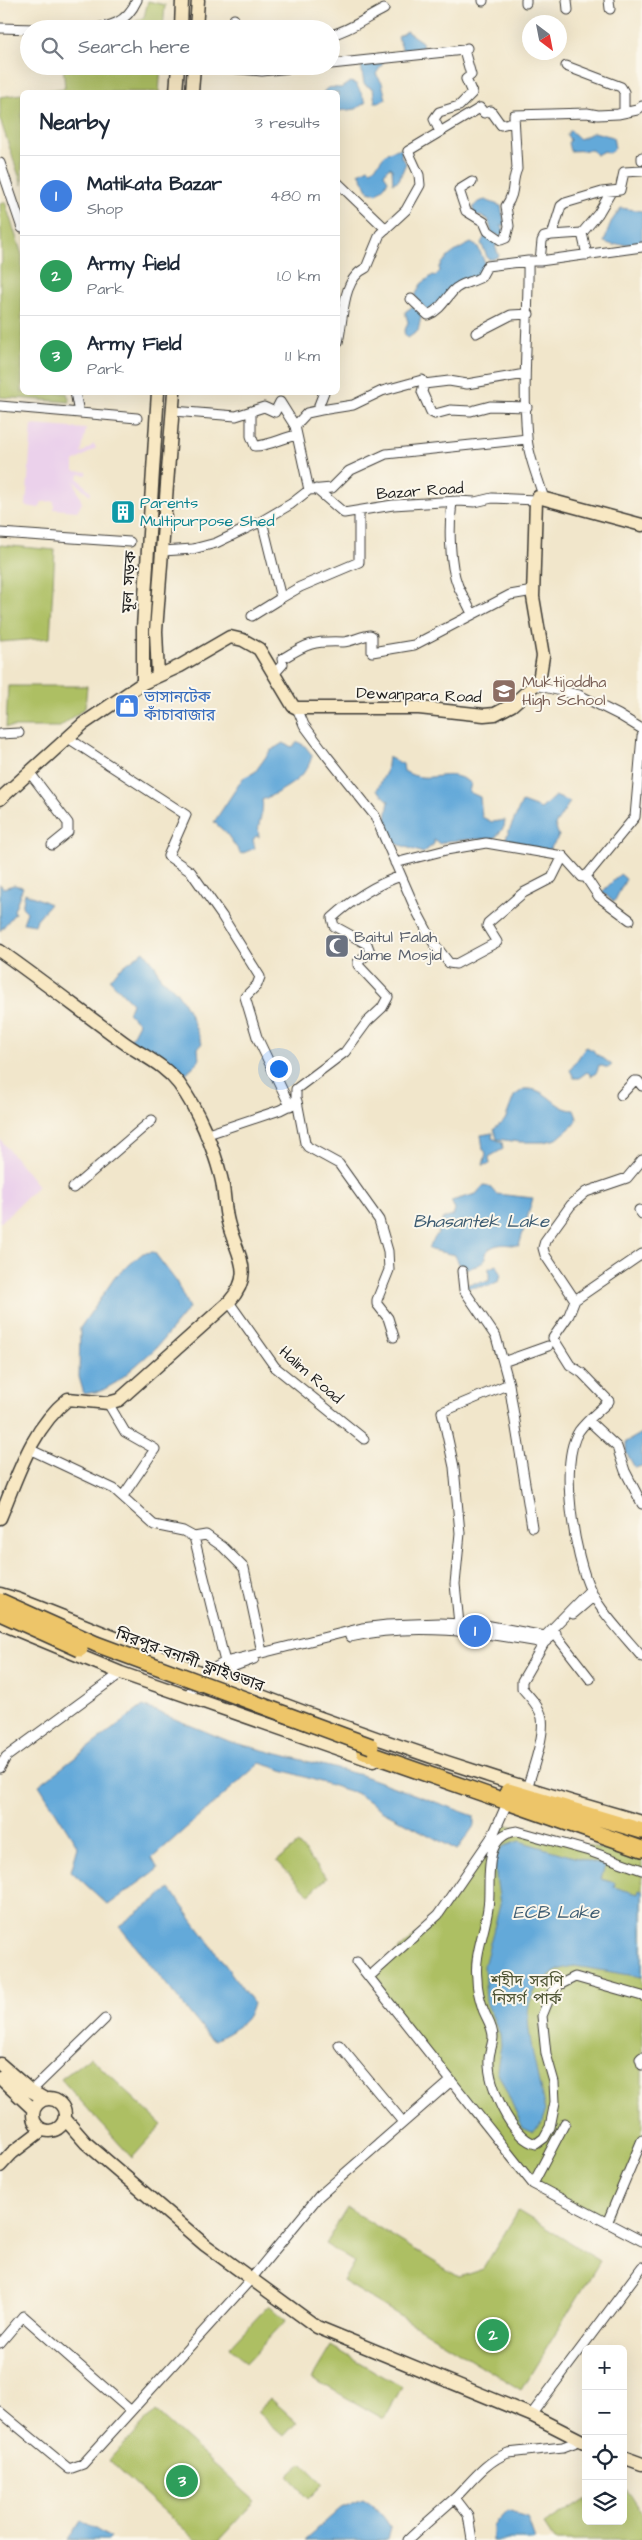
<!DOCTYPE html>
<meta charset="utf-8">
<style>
:root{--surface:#fff;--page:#f6f6f7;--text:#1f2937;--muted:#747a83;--line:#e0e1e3;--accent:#b45309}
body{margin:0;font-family:"Architects Daughter","Noto Sans Bengali",sans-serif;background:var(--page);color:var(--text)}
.controls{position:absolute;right:15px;bottom:15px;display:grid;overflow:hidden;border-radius:8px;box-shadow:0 5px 20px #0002}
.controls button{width:45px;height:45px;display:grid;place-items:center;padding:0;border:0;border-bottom:1px solid var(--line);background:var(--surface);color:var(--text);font:25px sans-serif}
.compass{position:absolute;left:522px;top:15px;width:45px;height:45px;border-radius:50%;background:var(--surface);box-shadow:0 5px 20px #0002;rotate:148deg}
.you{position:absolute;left:278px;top:1068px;width:18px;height:18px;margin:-12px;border:4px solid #fff;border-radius:50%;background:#1a73e8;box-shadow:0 0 0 8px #1a73e833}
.badge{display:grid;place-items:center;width:32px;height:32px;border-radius:50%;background:var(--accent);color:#fff;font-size:16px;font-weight:700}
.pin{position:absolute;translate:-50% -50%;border:2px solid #fff;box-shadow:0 1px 5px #0006}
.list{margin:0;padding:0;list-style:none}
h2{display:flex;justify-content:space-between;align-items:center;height:65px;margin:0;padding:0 20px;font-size:21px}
h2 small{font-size:16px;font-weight:400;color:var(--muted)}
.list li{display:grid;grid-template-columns:32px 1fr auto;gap:15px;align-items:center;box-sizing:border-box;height:80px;padding:0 20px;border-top:1px solid var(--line)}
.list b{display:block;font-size:19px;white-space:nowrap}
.list p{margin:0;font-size:16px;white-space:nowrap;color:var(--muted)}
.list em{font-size:16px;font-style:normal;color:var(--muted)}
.icon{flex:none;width:28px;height:28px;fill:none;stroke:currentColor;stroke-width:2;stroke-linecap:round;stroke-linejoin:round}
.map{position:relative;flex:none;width:642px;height:2540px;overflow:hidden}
.search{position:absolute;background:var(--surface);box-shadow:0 5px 20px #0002;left:20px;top:20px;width:320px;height:55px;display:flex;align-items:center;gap:12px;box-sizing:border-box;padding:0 18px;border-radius:28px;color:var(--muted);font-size:19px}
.panel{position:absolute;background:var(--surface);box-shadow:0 5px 20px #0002;left:20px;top:90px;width:320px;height:305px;border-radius:8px}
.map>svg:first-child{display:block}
.built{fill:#ebd1eb}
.green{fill:#adbf63;stroke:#646e40}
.water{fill:#63a9d9;stroke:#40627a}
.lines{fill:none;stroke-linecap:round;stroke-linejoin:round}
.street-casing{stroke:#3c3a36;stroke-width:11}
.secondary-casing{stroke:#3c3a36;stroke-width:15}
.primary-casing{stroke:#3c3a36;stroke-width:18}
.street{stroke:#fff;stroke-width:9}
.secondary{stroke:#f8e8c3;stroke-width:12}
.primary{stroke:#edc569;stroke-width:15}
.primary-bridge-casing{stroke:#3c3a36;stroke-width:18;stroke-linecap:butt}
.primary-bridge{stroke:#edc569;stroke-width:15}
.labels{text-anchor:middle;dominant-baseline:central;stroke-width:4;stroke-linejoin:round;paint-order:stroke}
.street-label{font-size:16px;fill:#1c1c1c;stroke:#fbf7ec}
.culture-label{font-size:16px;fill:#0d838f;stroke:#fbf7ec;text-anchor:start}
.education-label{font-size:16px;fill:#785e54;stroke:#fbf7ec;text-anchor:start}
.shop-label{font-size:16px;fill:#366cbe;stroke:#fbf7ec;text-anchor:start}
.worship-label{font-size:16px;fill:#5b616d;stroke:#fbf7ec;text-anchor:start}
.park-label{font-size:16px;fill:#4f5535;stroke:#fbf7ec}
.water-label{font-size:18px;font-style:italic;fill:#3c5b71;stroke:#fbf7ec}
</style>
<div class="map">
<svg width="642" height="2540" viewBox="0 0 642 2540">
<rect width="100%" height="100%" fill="#fbf7ec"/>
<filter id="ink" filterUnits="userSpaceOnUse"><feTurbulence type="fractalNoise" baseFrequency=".02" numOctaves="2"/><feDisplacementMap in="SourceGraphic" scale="10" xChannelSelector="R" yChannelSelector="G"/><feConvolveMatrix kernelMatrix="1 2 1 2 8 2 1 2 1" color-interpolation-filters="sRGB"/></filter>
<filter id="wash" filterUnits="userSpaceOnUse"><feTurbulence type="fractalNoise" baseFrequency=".0096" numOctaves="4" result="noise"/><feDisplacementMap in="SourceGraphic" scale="20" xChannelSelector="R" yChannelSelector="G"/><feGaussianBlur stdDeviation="1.12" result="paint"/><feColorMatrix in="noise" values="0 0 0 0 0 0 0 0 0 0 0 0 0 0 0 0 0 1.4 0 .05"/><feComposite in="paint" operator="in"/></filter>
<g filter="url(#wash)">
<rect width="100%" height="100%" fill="#f1e6cb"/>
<path class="built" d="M 32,425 L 86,429 L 81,454 L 94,444 L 96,448 L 74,462 L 74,471 L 87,472 L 87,475 L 79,474 L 78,478 L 91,492 L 90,495 L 74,481 L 82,503 L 77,511 L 54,509 L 54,501 L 42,502 L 39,508 L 26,506 Z
M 0,1139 L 38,1186 L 0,1223 Z"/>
<path class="green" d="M 148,1 L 165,5 L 163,29 L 122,29 L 144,17 Z
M 63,66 L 161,66 L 159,92 L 34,92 L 65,88 Z
M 22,94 L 22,185 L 0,119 L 0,97 Z
M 5,202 L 22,255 L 22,392 L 67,393 L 70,402 L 0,397 L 0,265 L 2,263 L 0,204 Z
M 0,545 L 55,550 L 50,638 L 0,642 Z
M 8,686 L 87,686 L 85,708 L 60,727 L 6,727 Z
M 504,1824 L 642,1859 L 642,2140 L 607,2223 L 533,2184 L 369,1977 L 438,1915 L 483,1861 Z
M 298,1844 L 327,1878 L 309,1894 L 277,1861 Z
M 90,2057 L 162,2125 L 132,2158 L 61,2079 Z
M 347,2208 L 459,2277 L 483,2269 L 518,2211 L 600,2261 L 521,2390 L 343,2281 L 354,2262 L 325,2244 Z
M 269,2305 L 286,2320 L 246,2363 L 229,2347 Z
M 331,2346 L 402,2387 L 384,2419 L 312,2378 Z
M 270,2398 L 297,2422 L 284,2436 L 257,2412 Z
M 155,2411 L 255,2501 L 219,2540 L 196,2540 L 109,2461 Z
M 302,2463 L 323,2484 L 309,2498 L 288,2476 Z
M 623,2485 L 642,2514 L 642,2540 L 554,2540 L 544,2525 L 586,2498 L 586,2521 L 623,2521 Z"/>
<path class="water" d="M 406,31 L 422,42 L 423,48 L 404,54 L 398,37 Z
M 379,61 L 383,63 L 376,74 L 382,83 L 386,99 L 380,102 L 375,102 L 373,89 L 364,84 L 361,64 Z
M 350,82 L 356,84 L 366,102 L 356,109 L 338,111 L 338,92 L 323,92 C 329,85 332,88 341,88 Z
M 570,130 L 580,139 L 594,132 L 613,137 L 615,148 L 609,153 L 604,151 L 596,155 L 592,150 L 570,151 L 568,143 L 570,140 L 567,135 Z
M 402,148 L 401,157 L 406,163 L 399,180 L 393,183 L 392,168 L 389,167 L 384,174 L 388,180 L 385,186 L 377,194 L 369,191 L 359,173 L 368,168 L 371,170 C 386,159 378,153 402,148 Z
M 485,200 L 501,206 L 505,225 L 501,225 L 505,232 L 502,237 L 492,233 L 488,219 L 474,214 L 473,207 L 478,202 Z
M 621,208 L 642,211 L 642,243 L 613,245 L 604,242 L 611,222 Z
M 485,236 L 493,236 L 499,244 L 495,246 L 499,256 L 493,259 L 488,259 L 481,243 Z
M 471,243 L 478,247 L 485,263 L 484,271 L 426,312 L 415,296 L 421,284 L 433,275 L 435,276 L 440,271 L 439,268 C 447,255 457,250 471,243 Z
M 413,306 L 424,315 L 421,317 L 418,331 L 408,338 L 404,333 L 408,322 L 405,312 Z
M 298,742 L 305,746 L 312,755 C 308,778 282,791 262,800 C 265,813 256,824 259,837 L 256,836 L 253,840 L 255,848 L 241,854 L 226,833 L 214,822 L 243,778 L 255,772 L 270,751 L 283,743 L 292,747 Z
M 388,757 L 403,764 L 404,771 C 431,787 445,765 471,783 L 469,792 L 480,797 L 482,817 L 492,822 L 505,820 L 504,827 L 495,838 L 447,841 L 440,844 L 434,840 L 434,844 L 423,853 L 386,840 L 385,825 L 389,801 L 377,790 L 386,772 Z
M 555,796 L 570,802 L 555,825 L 559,836 L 548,852 L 505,840 L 522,802 L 541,809 Z
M 620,874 L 626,879 L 614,902 L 602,892 Z
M 0,884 L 3,888 L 14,885 L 23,887 L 14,910 L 15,913 L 0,931 Z
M 25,893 L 50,904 L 37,919 L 35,925 L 23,923 L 27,912 L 22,907 Z
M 144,951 L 155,965 L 161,979 C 183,990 192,1021 202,1043 L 198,1048 L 199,1061 L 182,1077 L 170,1060 L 162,1062 L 129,1042 L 139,1023 L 128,1013 L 132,1003 L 110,980 L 118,970 Z
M 586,1047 L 593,1050 L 597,1056 L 599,1055 L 612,1065 L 608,1068 L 599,1065 L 597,1072 L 592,1076 L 587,1072 L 579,1078 L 574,1078 L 570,1070 Z
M 524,1089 C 548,1087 554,1110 574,1110 L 577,1118 L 576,1123 L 557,1139 L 544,1142 L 520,1142 L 497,1139 L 494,1129 L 505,1120 L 514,1096 Z
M 493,1133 L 492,1138 L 502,1142 L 503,1149 L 489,1157 L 490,1164 L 483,1165 L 486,1153 L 483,1149 L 481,1135 Z
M 484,1185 L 489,1186 L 496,1194 L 533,1198 L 519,1246 C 505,1244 495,1242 485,1253 L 486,1258 C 481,1266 470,1269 461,1268 L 455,1255 L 431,1250 L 428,1248 L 438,1233 L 443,1219 L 453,1216 L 455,1210 L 451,1201 L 476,1194 Z
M 154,1252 L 176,1281 L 189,1308 L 156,1348 L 117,1382 L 101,1391 L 84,1394 L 79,1377 L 80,1328 L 115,1277 L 143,1253 Z
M 497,1265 L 501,1274 L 499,1281 L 489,1286 L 466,1288 L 468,1284 L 489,1281 L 489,1268 Z
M 642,1433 L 642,1466 L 635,1468 L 626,1452 L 626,1442 Z
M 143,1706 L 231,1742 L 361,1775 L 474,1816 L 474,1826 L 457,1850 L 383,1811 L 356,1793 L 260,1763 L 152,1858 L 158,1869 L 108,1905 L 71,1871 L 78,1847 L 39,1785 Z
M 519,1841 L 605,1866 L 601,1879 L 615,1883 L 614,1887 L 638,1894 L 639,1890 L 642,1891 L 642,1977 L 575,1966 C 550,1968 527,1990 528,2017 C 529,2046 540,2083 545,2112 L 541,2124 L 532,2132 L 523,2128 L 497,2070 L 501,2045 L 500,2034 L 486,2002 L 484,1966 L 500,1905 L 494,1861 L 502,1847 Z
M 170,1889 L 253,2003 C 249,2024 231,2031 215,2040 L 210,2038 L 119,1926 Z
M 363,2499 C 376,2507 383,2515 391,2528 L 388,2540 L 305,2540 L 341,2508 Z
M 507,2511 L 527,2517 L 535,2540 L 493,2540 L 493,2526 Z
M 81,2521 L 111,2538 L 109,2540 L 68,2540 Z"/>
</g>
<g filter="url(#ink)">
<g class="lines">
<defs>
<path id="street" d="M 483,0 L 483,1
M 526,0 L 526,3
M 567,0 L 568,10
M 609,0 L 610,9
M 0,28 L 35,29
M 86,29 C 110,27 126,24 137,0
M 233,29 L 234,19
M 331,35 C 351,30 366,18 384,9
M 331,64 L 464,50 L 467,48
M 206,66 L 262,71 L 311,66
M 566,66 L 621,87 L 624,92 L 624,111
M 440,132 L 434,119 L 439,112 L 459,106 L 472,93 L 466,79 L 471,75 L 464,50
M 642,157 L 642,160
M 0,163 L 22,228
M 472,182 L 459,190 L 466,211 L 484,222 L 488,231 L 501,240 L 506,238 L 509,226 L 506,206 C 516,192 511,182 517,169 L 514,115 L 587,113 L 598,115 L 618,114 L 637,110 L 642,106
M 338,183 L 386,229
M 582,233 L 587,255
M 552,235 L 582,233 L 598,214 L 611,192
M 540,261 L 642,247
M 411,299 L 428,315 C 440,310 445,300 453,291 C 461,282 472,283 481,277 L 487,266 L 528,261
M 476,333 L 511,315 L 529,314
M 338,342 C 344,319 341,279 366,268 L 380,234 L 406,210 L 420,185 L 419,175 L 408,151 L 480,108 L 484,113 L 491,111 L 501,125 L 513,122
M 424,384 L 422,392 L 431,412 L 435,414 L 450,410 L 471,411 L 490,406 L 527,407
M 75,392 L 79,413
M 324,392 L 319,405 L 321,410 L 353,405 L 382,391 L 422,380 L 424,384 L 449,381 L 467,384 L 525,374
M 0,406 L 137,418
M 173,411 L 236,416 L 264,407 L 275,412 L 280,402 L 295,426 L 309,490
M 251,412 L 251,436 L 255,446 C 269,446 282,438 297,435
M 295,426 L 307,413 L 321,410
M 316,489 L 344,513 L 393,505 L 458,501 L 475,502 L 492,498 L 536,500
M 543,496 C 538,477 528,456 527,437 C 522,378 529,319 528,261 L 540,261 L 542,241 L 544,237 L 552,235 L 561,206 L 565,203 L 602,192 L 620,190 L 624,172 L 642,171
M 452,502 C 449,525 449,564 458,586 C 462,595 468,604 472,614
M 0,533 L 130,542
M 163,551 L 193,549 L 216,543 L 262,521 L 291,504 L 309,490 L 332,488 L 349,471 L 386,454 L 527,439
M 281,598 L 300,587 L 359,562 L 359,511
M 252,616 L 281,598 L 262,521
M 274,674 L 283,664 L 282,659 C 308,643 313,641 343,642 C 351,642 361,636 370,635 L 372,636 L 372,652 L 414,645 L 510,595 L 533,591
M 535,685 L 579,695 L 619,715 L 642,729
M 297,708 L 304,725 L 327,756 L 375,816 L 415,908 L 433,942 L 449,963 L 456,964 L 497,942 L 487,926 L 488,923 L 523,893 L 552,878 L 563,856 L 582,877 L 588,874 L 635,817 L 642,736
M 0,734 L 19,733
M 68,738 L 186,815 L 168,856 L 191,872 L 222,916 L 260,977 L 257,985 L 245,997 L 257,1037 L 290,1106
M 30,773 L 68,823 L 68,832 L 52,845
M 395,863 L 446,850 L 486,843 L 563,856
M 585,876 L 599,897 L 630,920
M 621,1095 L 634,1081 L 638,1081 L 642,1086
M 297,1101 L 305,1143 L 308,1147 L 339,1164 L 379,1220 L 388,1251 L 389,1270 L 377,1300 L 377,1304 L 388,1318 L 394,1337
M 205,1135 L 280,1110 L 296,1102 L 296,1089 L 345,1052 L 367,1022 L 382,1008 L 388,997 L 358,965 L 358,962 L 370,952 L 367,944 L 334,926 L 332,918 C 353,899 374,885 401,876
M 73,1188 L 152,1120
M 639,1210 L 642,1214
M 642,1254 L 575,1300 L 569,1315 L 553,1338 L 570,1365 L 582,1373 L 609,1401 C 599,1411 587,1420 579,1431 C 558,1462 575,1559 591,1591 C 600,1611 627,1639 642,1657
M 462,1271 L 464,1290 L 496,1337 L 503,1362
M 575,1300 L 545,1255 L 543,1248 L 545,1241 L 571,1205 L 586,1192 L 627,1178 L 642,1160
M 229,1302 L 275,1367 L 364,1439
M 509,1384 L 532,1527
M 108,1403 L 125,1432 L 155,1449 L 123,1496
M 589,1421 L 617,1447 L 625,1471 L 642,1504
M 29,1449 L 114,1489 L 154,1525 L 183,1531 L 194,1537 L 206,1535 L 223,1547 L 244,1568 L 262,1652
M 194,1537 L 225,1662
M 573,1614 L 594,1596
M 459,1624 L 455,1584 L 460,1533 L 454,1467 L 442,1412 L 509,1384 L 503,1362 L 548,1346
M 555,1634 L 590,1679
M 350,1637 C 414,1622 481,1632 544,1643 L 556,1633
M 214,1676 L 218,1672 L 254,1659
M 187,1696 L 204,1674 L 225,1662 L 362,1628 L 387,1625 L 440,1623 L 485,1625 L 545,1636 L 590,1590
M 0,1768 L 6,1757 L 121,1673
M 527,1789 C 532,1770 545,1737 542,1718 C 540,1707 529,1696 522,1688 L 522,1681 L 544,1643
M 642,1870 L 589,1851 L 517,1831 C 480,1835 492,1883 488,1908 C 485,1932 474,1954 477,1979 C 477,1988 480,2000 483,2009 C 486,2018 493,2026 493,2037 C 493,2044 489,2052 489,2059 C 487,2084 511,2138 536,2144 L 544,2138 L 550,2127 L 555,2102 L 554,2082 L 546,2054 L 542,2016 L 551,1994 L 559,1985 L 575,1977 L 642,1996
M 357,1962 L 533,2184 L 642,2241
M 369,1977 L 438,1915 L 493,1835 L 508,1801
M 339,2045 L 403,2122
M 642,2057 L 640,2059 L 642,2065
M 31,2091 L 105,2019
M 533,2184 L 565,2123
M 607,2223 L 642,2140
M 0,2343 L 23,2316 L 131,2411
M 0,2412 L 69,2469 L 83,2464 L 251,2279 L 319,2196 L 451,2081
M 531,2415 L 642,2267
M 455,2498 L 468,2515 L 472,2540
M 408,2540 C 423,2526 439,2512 455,2498 C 472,2481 485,2462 508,2453 L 563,2447 L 579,2441"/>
<path id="secondary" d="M 181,29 L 182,0
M 196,29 L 198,0
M 176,92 L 178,66
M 192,92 L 194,66
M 158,676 L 156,631 L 174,392
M 143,683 L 143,628 L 158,392
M 0,799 L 83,724 L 143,683 L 180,666 L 230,637 L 243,640 L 259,649 L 293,706 L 297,708 L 419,708 L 484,715 L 495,714 L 512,705 L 539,681 L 543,656 L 533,597 L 536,500 L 538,497 L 642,525
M 0,951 C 41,980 81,1011 122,1041 C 142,1056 163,1063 179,1084 C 198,1110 213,1146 221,1177 C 225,1192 224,1207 228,1222 C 236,1255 256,1272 229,1302 L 119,1400 L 108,1403 L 68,1399 C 31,1429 18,1475 0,1518
M 0,1594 L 20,1600 C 81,1623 141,1649 202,1673 C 346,1730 493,1780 642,1822
M 0,1623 L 121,1673 L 373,1761
M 0,2064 L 31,2091 L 45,2099
M 0,2078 L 33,2109
M33 2115a16 16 0 1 1 32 0a16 16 0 1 1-32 0Z
M 65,2119 L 86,2143 L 205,2245 L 317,2327 L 531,2415 L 586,2443
M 0,2166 L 12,2153 L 42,2130
M 623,2457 L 642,2464"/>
<path id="primary" d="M 364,1752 L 642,1849
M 508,1791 L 642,1831"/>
</defs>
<use href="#street" class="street-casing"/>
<use href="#secondary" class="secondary-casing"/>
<use href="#primary" class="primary-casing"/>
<use href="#street" class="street"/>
<use href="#secondary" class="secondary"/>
<use href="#primary" class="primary"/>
<defs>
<path id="primary-bridge" d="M 0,1601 L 96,1644 L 371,1746
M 0,1613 L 80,1649"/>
</defs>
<use href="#primary-bridge" class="primary-bridge-casing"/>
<use href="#primary-bridge" class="primary-bridge"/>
</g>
</g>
<defs>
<symbol id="building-square" viewBox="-11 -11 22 22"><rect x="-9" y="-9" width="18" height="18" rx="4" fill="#0f9aa8" stroke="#fbf7ec"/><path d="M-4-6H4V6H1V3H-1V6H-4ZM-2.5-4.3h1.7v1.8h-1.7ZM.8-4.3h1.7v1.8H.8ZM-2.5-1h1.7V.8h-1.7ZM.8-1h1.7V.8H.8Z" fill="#fff"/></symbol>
<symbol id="school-square" viewBox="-11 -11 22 22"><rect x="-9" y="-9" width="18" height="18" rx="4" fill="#8d6e63" stroke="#fbf7ec"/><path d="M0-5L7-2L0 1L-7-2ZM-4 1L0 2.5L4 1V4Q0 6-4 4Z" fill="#fff"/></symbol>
<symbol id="shop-square" viewBox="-11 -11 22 22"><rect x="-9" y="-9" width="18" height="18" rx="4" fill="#3f7fe0" stroke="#fbf7ec"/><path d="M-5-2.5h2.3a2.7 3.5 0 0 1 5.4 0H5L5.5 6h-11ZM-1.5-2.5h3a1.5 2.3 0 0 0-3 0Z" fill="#fff"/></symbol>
<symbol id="mosque-square" viewBox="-11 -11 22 22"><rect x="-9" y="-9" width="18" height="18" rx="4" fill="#6b7280" stroke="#fbf7ec"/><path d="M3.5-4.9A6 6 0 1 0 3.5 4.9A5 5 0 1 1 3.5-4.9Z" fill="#fff"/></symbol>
</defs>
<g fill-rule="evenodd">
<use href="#building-square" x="109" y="498" width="28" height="28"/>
<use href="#school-square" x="490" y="677" width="28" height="28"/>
<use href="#shop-square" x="113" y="692" width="28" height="28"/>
<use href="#mosque-square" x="323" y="932" width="28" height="28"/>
</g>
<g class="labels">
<g class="street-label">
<text transform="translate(420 491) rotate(-4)">Bazar Road</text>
<text transform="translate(129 582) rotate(-87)">মূল সড়ক</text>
<text transform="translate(419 695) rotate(2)">Dewanpara Road</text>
<text transform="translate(311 1375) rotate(41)">Halim Road</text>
<text transform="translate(190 1660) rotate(20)">মিরপুর-বনানী ফ্লাইওভার</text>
</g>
<g class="culture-label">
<text x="140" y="503">Parents<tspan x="140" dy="18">Multipurpose Shed</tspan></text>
</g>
<g class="education-label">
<text x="522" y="682">Muktijoddha<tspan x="522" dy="18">High School</tspan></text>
</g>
<g class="shop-label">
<text x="144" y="697">ভাসানটেক<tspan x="144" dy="18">কাঁচাবাজার</tspan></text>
</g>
<g class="worship-label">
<text x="354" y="937">Baitul Falah<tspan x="354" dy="18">Jame Mosjid</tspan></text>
</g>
<g class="park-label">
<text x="527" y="1981">শহীদ সরণি<tspan x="527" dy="18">নিসর্গ পার্ক</tspan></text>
</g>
<g class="water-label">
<text x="481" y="1221">Bhasantek Lake</text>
<text x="556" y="1912">ECB Lake</text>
</g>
</g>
</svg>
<div class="controls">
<button>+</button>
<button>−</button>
<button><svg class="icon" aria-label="locate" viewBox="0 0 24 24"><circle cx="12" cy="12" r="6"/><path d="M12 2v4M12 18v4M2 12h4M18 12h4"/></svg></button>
<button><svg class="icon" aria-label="layers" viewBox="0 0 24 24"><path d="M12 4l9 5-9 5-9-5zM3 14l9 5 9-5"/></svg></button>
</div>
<svg class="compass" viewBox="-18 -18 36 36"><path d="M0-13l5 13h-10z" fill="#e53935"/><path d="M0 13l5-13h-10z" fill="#747a83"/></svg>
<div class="you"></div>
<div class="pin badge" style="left:475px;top:1631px;background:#3f7fe0">1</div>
<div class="pin badge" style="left:493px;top:2335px;background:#2e9e5b">2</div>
<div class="pin badge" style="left:182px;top:2481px;background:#2e9e5b">3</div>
<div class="search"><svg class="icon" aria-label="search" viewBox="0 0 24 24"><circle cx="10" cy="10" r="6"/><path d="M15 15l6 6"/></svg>Search here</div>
<section class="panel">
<h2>Nearby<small>3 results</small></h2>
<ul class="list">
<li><span class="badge" style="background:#3f7fe0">1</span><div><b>Matikata Bazar</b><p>Shop</p></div><em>480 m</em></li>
<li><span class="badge" style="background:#2e9e5b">2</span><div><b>Army field</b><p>Park</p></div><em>1.0 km</em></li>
<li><span class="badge" style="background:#2e9e5b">3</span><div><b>Army Field</b><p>Park</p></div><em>1.1 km</em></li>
</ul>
</section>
</div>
